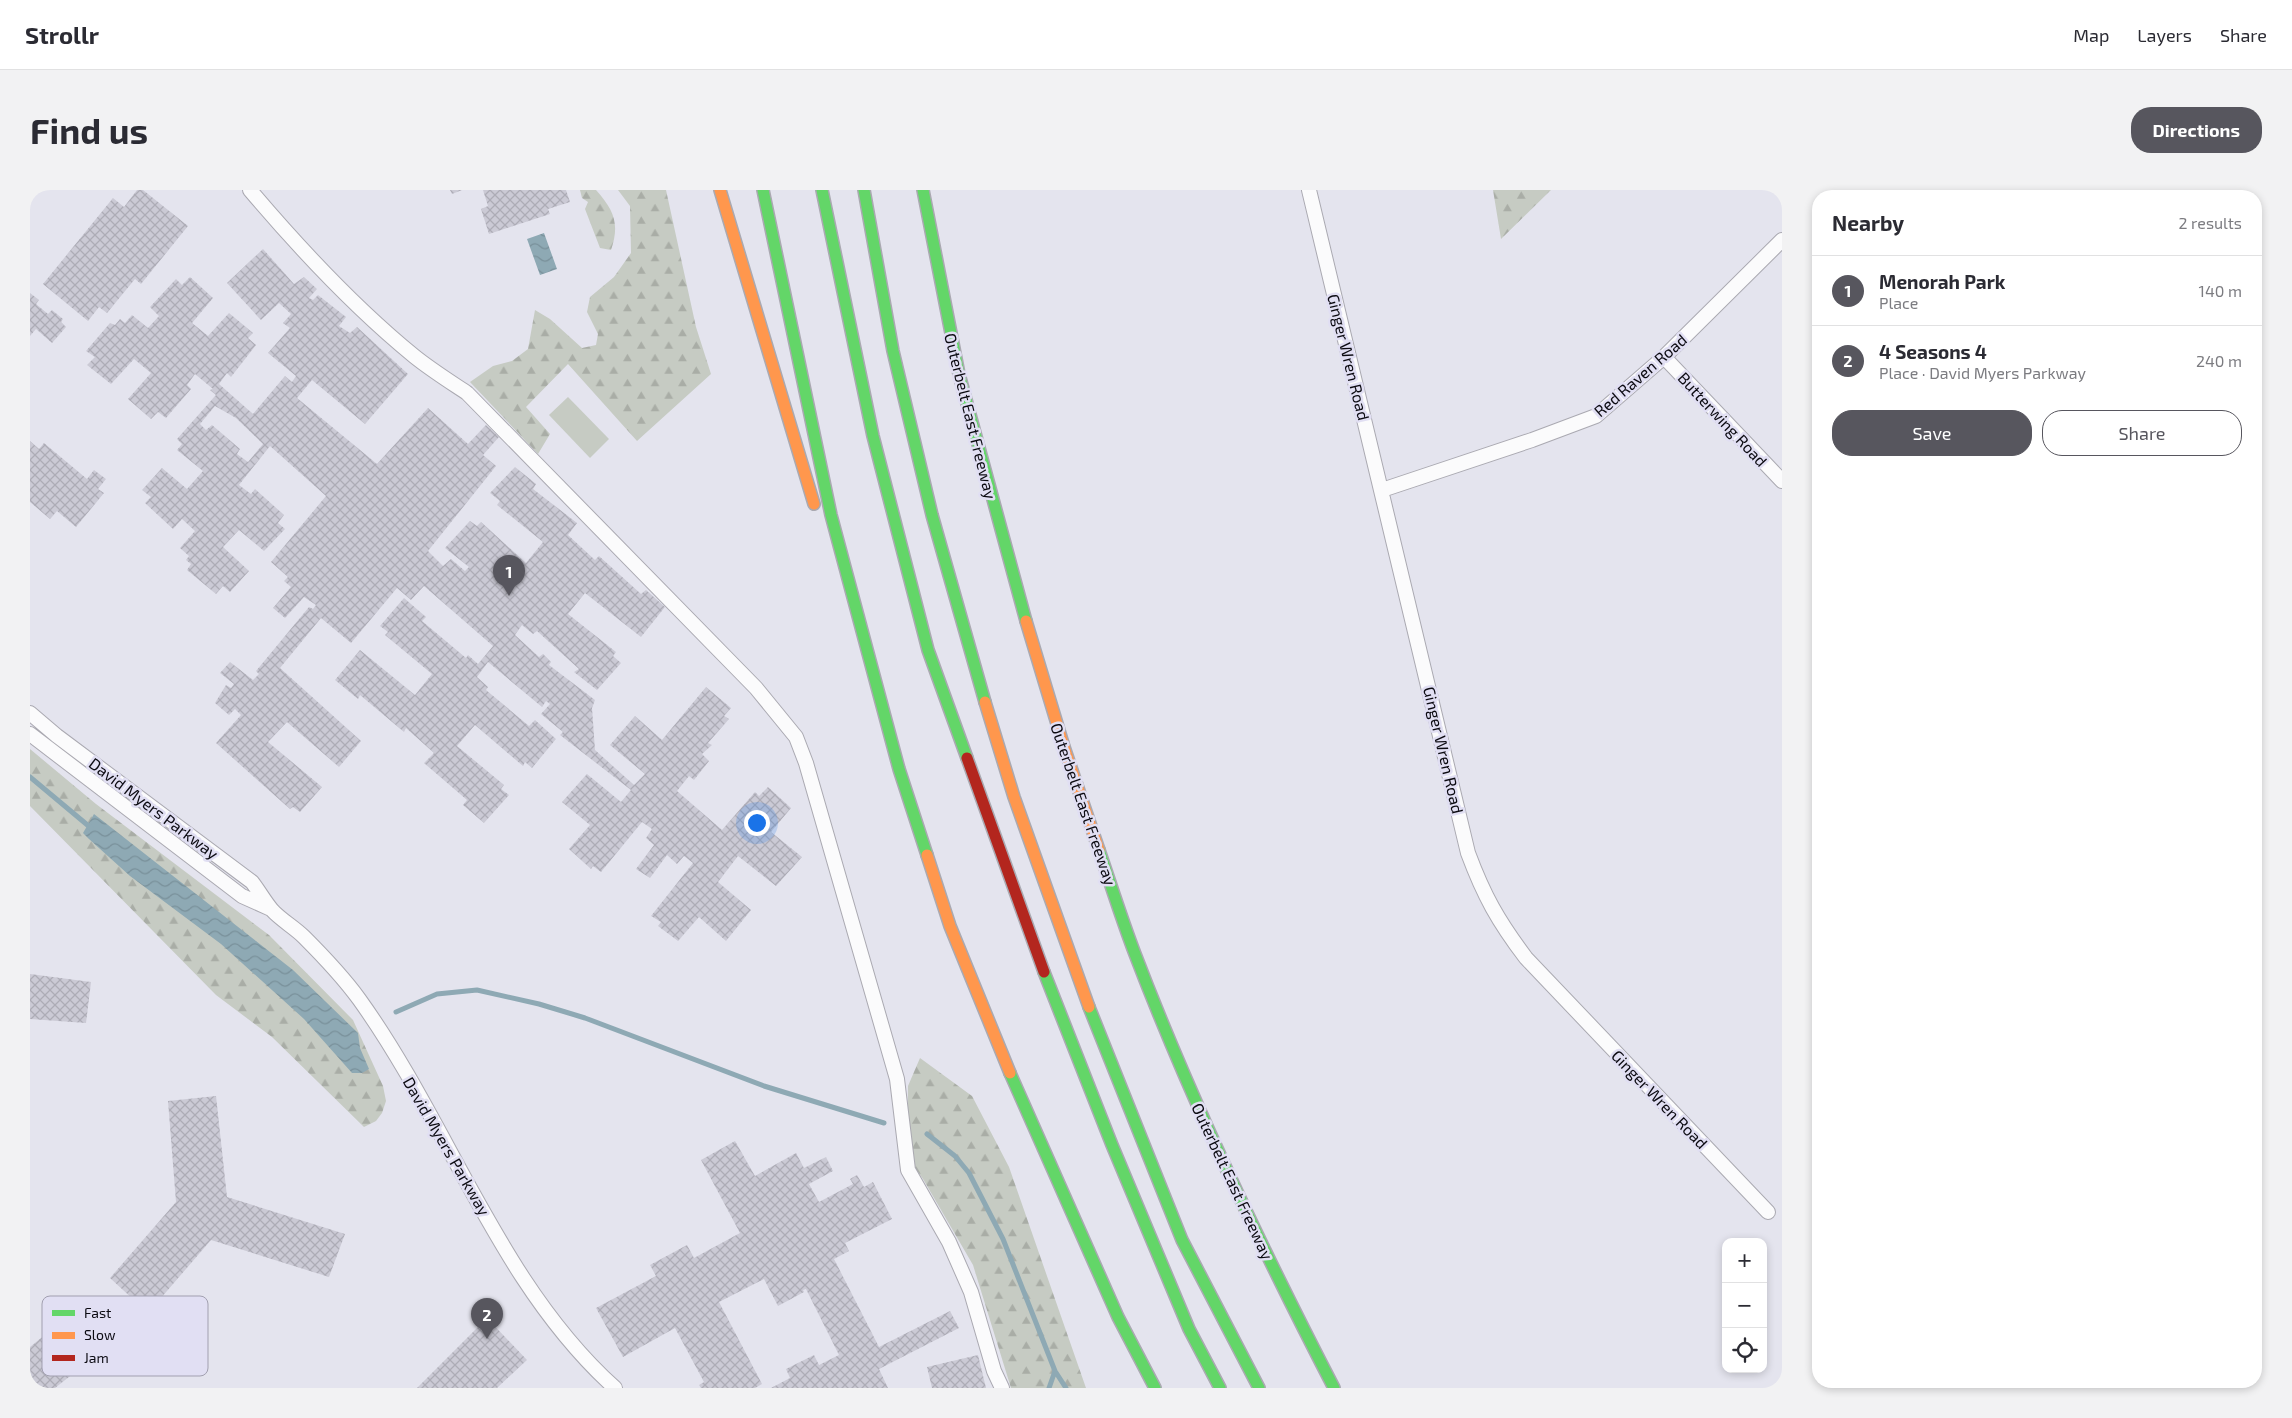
<!DOCTYPE html>
<meta charset="utf-8">
<style>
:root{--surface:#fff;--page:#f2f2f3;--text:#2b2b33;--muted:#7c7c81;--line:#e1e1e2;--accent:#57565e}
body{margin:0;font-family:"Exo 2",sans-serif;background:var(--page);color:var(--text)}
.controls{position:absolute;right:15px;bottom:15px;display:grid;overflow:hidden;border-radius:10px;box-shadow:0 2px 8px #0003}
.controls button{width:45px;height:45px;display:grid;place-items:center;padding:0;border:0;border-bottom:1px solid var(--line);background:var(--surface);color:var(--text);font:25px sans-serif}
.you{position:absolute;left:726px;top:632px;width:18px;height:18px;margin:-12px;border:4px solid #fff;border-radius:50%;background:#1a73e8;box-shadow:0 0 0 8px #1a73e833}
.badge{display:grid;place-items:center;width:32px;height:32px;border-radius:50%;background:var(--accent);color:#fff;font-size:16px;font-weight:700}
.pin{position:absolute;translate:-50% -41px;filter:drop-shadow(0 1px 2px #0008)}
.pin::after{content:'';position:absolute;top:26px;width:18px;height:15px;background:inherit;clip-path:polygon(0 0,100% 0,50% 100%)}
.list{margin:0;padding:0;list-style:none}
h2{display:flex;justify-content:space-between;align-items:center;height:65px;margin:0;padding:0 20px;font-size:21px}
h2 small{font-size:16px;font-weight:400;color:var(--muted)}
.list li{display:grid;grid-template-columns:32px 1fr auto;gap:15px;align-items:center;box-sizing:border-box;height:70px;padding:0 20px;border-top:1px solid var(--line)}
.list b{display:block;font-size:19px;white-space:nowrap}
.list p{margin:0;font-size:16px;white-space:nowrap;color:var(--muted)}
.list em{font-size:16px;font-style:normal;color:var(--muted)}
.actions{display:flex;gap:10px;padding:15px 20px}
.actions a{flex:1;padding:11px 0;border:1px solid var(--accent);border-radius:20px;text-align:center;font-size:18px;color:var(--accent)}
.actions .main{background:var(--accent);color:#fff}
.icon{flex:none;width:28px;height:28px;fill:none;stroke:currentColor;stroke-width:2;stroke-linecap:round;stroke-linejoin:round}
.map{position:relative;flex:none;width:1752px;height:1198px;overflow:hidden;border-radius:20px}
header{display:flex;align-items:center;gap:30px;box-sizing:border-box;height:70px;padding:0 25px;background:var(--surface);border-bottom:1px solid var(--line)}
header strong{font-size:24px}
nav{display:flex;gap:28px;margin-inline-start:auto;font-size:18px}
.intro{display:flex;align-items:center;justify-content:space-between;box-sizing:border-box;height:120px;padding:0 30px}
h1{margin:0;font-size:35px}
.button{padding:12px 22px;border-radius:20px;background:var(--accent);color:#fff;font-size:18px;font-weight:700}
main{display:flex;gap:30px;padding:0 30px}
aside{flex:1;background:var(--surface);border-radius:20px;box-shadow:0 2px 8px #0003}
.map>svg:first-child{display:block}
.forest{fill:url(#forest-firs)}
.green{fill:#c6cbc3}
.water{fill:url(#water-waves)}
.lines{fill:none;stroke-linecap:round;stroke-linejoin:round}
.stream{stroke:#8ea9b4;stroke-width:5}
.building{fill:url(#building-cross-hatch);fill-rule:evenodd}
.street-casing{stroke:#aaa9b1;stroke-width:16}
.fast-casing{stroke:#aaa9b1;stroke-width:14}
.slow-casing{stroke:#aaa9b1;stroke-width:14}
.jam-casing{stroke:#aaa9b1;stroke-width:14}
.street{stroke:#fbfbfc;stroke-width:14}
.fast{stroke:#63d668;stroke-width:11}
.slow{stroke:#ff974d;stroke-width:11}
.jam{stroke:#b3261e;stroke-width:11}
.labels{text-anchor:middle;dominant-baseline:central;stroke-width:5;stroke-linejoin:round;paint-order:stroke}
.street-label{font-size:16px;fill:#0b0a11;stroke:#e1dff3}
.key{fill:#e1dff3;stroke:#a19faf;stroke-width:1}
.key-label{font-size:14px;fill:#0b0a11}
</style>
<header>
<strong>Strollr</strong>
<nav><a>Map</a><a>Layers</a><a>Share</a></nav>
</header>
<div class="intro"><h1>Find us</h1><a class="button">Directions</a></div>
<main>
<div class="map">
<svg width="1752" height="1198" viewBox="0 0 1752 1198">
<defs>
<pattern id="forest-firs" width="22" height="20" patternUnits="userSpaceOnUse" patternTransform="scale(1.25)"><rect width="22" height="20" fill="#c6cbc3"/><path d="M5 1l3.5 6h-7zM16 11l3.5 6h-7z" fill="#a9ada6"/></pattern>
<pattern id="water-waves" width="16" height="10" patternUnits="userSpaceOnUse" patternTransform="scale(1.25)"><rect width="16" height="10" fill="#8ea9b4"/><path d="M0 5q4-4 8 0t8 0" fill="none" stroke="#79909a"/></pattern>
<pattern id="building-cross-hatch" width="8" height="8" patternUnits="userSpaceOnUse" patternTransform="scale(1.25)"><rect width="8" height="8" fill="#cbcad5"/><path d="M0 0l8 8M0 8l8-8" fill="none" stroke="#adacb6"/></pattern>
</defs>
<rect width="100%" height="100%" fill="#e4e4ee"/>
<path class="forest" d="M 550,0 L 566,0 C 584,20 590,34 581,60 L 570,58 L 555,19 L 558,12 L 552,8 Z
M 588,0 L 636,0 L 666,137 L 681,184 L 607,251 L 538,174 L 496,217 L 520,244 L 508,264 L 440,192 L 463,176 L 482,171 L 498,159 L 505,120 L 520,129 L 552,158 L 566,155 L 568,144 L 557,122 L 560,107 L 584,87 L 601,63 L 600,16 Z
M 1463,0 L 1521,0 L 1471,49 Z
M 0,559 L 66,614 L 239,745 L 323,830 L 353,896 L 356,911 L 352,923 L 346,931 L 334,937 L 242,847 L 186,805 L 0,616 Z
M 890,868 L 942,906 L 979,977 L 1056,1198 L 981,1198 L 943,1075 L 893,989 L 877,967 L 878,896 Z"/>
<path class="green" d="M 538,207 L 579,249 L 560,268 L 519,225 Z"/>
<path class="water" d="M 514,43 L 527,79 L 510,85 L 497,49 Z
M 64,624 L 263,780 L 328,843 L 330,858 L 339,879 L 332,883 L 322,883 L 274,829 L 191,754 L 100,686 L 59,649 L 53,643 Z"/>
<g class="lines">
<path class="stream" d="M 0,587 L 61,638
M 366,822 L 407,804 L 447,800 L 509,814 L 555,828 L 734,896 L 854,933
M 897,944 L 925,966 L 939,983 L 973,1049 L 1025,1181 L 1036,1198
M 1019,1198 L 1025,1181"/>
</g>
<path class="building" d="M 107,0 L 113,0 L 158,36 L 111,94 L 105,89 L 77,123 L 69,117 L 58,131 L 13,94 L 83,8 L 94,17 Z
M 420,0 L 432,0 L 422,4 Z
M 453,0 L 536,0 L 540,12 L 518,19 L 520,24 L 459,44 L 451,19 L 458,16 Z
M 233,59 L 264,94 L 274,87 L 287,99 L 279,108 L 283,110 L 288,105 L 316,127 L 309,136 L 320,143 L 327,137 L 378,184 L 335,234 L 282,190 L 267,208 L 347,274 L 398,218 L 438,254 L 456,235 L 469,247 L 453,265 L 466,276 L 398,361 L 413,376 L 421,369 L 435,381 L 439,377 L 415,358 L 440,331 L 447,336 L 451,332 L 496,373 L 513,352 L 467,315 L 470,311 L 460,303 L 485,277 L 506,294 L 503,299 L 547,333 L 538,345 L 565,370 L 569,366 L 611,404 L 616,400 L 635,417 L 611,447 L 555,403 L 538,424 L 586,462 L 583,466 L 591,473 L 567,500 L 544,482 L 549,479 L 507,441 L 503,444 L 492,435 L 485,445 L 509,467 L 513,464 L 521,472 L 519,475 L 565,510 L 562,518 L 565,560 L 604,595 L 615,584 L 580,555 L 605,526 L 632,550 L 676,497 L 701,518 L 694,526 L 699,529 L 678,553 L 682,555 L 672,564 L 679,571 L 664,590 L 659,586 L 647,601 L 692,640 L 725,602 L 729,606 L 738,597 L 761,618 L 741,642 L 772,667 L 746,696 L 708,666 L 688,692 L 721,720 L 696,751 L 669,727 L 648,751 L 628,736 L 631,732 L 621,726 L 663,673 L 654,666 L 647,674 L 637,665 L 620,688 L 606,679 L 624,655 L 616,648 L 622,639 L 612,632 L 571,682 L 563,676 L 561,679 L 539,659 L 560,635 L 532,612 L 557,584 L 591,612 L 601,600 L 530,545 L 533,542 L 511,524 L 520,514 L 516,511 L 512,517 L 458,472 L 447,487 L 458,497 L 456,500 L 499,536 L 505,530 L 526,549 L 502,578 L 495,572 L 493,576 L 445,535 L 427,556 L 474,595 L 471,599 L 479,605 L 454,633 L 433,615 L 437,610 L 394,573 L 404,563 L 376,538 L 374,542 L 330,505 L 328,509 L 305,490 L 330,460 L 385,505 L 402,484 L 355,445 L 358,442 L 350,436 L 374,408 L 396,427 L 392,431 L 436,468 L 438,465 L 448,474 L 463,456 L 394,396 L 381,410 L 367,398 L 321,453 L 291,428 L 250,478 L 331,551 L 309,577 L 257,532 L 238,552 L 292,597 L 270,622 L 263,617 L 260,619 L 186,553 L 211,525 L 205,519 L 199,525 L 185,513 L 196,495 L 201,498 L 204,494 L 190,483 L 200,472 L 223,490 L 229,484 L 226,481 L 279,417 L 283,419 L 286,415 L 274,407 L 255,428 L 243,418 L 261,397 L 254,391 L 258,387 L 241,372 L 296,306 L 240,256 L 209,295 L 221,304 L 225,299 L 254,325 L 248,333 L 255,339 L 234,361 L 209,340 L 193,357 L 219,381 L 200,402 L 193,396 L 186,404 L 157,380 L 161,374 L 156,370 L 159,366 L 150,358 L 165,341 L 152,329 L 143,339 L 115,313 L 121,307 L 112,300 L 132,278 L 157,299 L 173,281 L 147,260 L 152,254 L 147,249 L 186,205 L 180,200 L 183,199 L 165,184 L 157,195 L 161,199 L 136,228 L 128,222 L 121,229 L 98,209 L 121,183 L 104,169 L 81,194 L 57,175 L 65,167 L 56,161 L 80,133 L 85,135 L 90,129 L 95,133 L 102,125 L 118,138 L 129,126 L 120,117 L 146,89 L 152,95 L 160,87 L 183,108 L 162,133 L 178,146 L 199,123 L 223,143 L 218,148 L 226,155 L 201,187 L 197,183 L 189,194 L 223,224 L 255,186 L 262,192 L 266,186 L 238,163 L 260,138 L 253,133 L 261,124 L 249,113 L 231,130 L 197,93 ZM 185,216 L 206,228 L 233,254 L 218,272 L 207,264 L 210,259 L 182,235 L 176,240 L 170,234 Z
M 0,103 L 9,110 L 6,114 L 18,124 L 22,120 L 33,129 L 31,132 L 36,137 L 22,153 L 6,139 L 0,146 Z
M 0,251 L 9,259 L 14,253 L 57,289 L 64,280 L 76,289 L 68,299 L 74,303 L 46,337 L 27,321 L 20,329 L 0,312 Z
M 0,784 L 61,792 L 56,833 L 0,829 Z
M 186,906 L 197,1007 L 315,1044 L 299,1087 L 181,1050 L 118,1123 L 80,1088 L 146,1012 L 138,911 Z
M 705,951 L 725,986 L 766,963 L 774,978 L 796,967 L 803,981 L 779,994 L 789,1012 L 823,994 L 820,989 L 827,985 L 834,997 L 843,992 L 862,1029 L 815,1053 L 819,1061 L 804,1069 L 849,1157 L 920,1121 L 929,1138 L 849,1179 L 858,1198 L 741,1198 L 760,1188 L 756,1179 L 784,1165 L 789,1175 L 809,1165 L 776,1099 L 773,1100 L 774,1102 L 748,1116 L 734,1089 L 689,1112 L 732,1194 L 725,1198 L 671,1198 L 669,1195 L 674,1192 L 645,1138 L 593,1167 L 566,1118 L 626,1086 L 620,1075 L 657,1055 L 664,1068 L 710,1043 L 671,970 Z
M 38,1126 L 68,1164 L 25,1198 L 0,1198 L 0,1157 Z
M 457,1128 L 497,1170 L 467,1198 L 387,1198 Z
M 948,1165 L 956,1198 L 902,1198 L 897,1177 Z"/>
<g class="lines">
<defs>
<path id="street" d="M 220,0 C 270,59 324,117 384,166 C 400,179 419,191 437,203 L 726,498 L 766,547 L 776,573 L 867,889 L 878,980 L 919,1052 L 941,1102 L 964,1181 L 972,1198
M 1279,0 L 1438,663 C 1454,706 1468,731 1496,768 L 1738,1022
M 1634,167 L 1752,291
M 1352,300 L 1502,250 L 1566,226 L 1634,167 L 1752,50
M 0,523 L 27,546 L 222,692 C 229,701 235,712 242,720 C 251,730 264,737 274,747 C 293,766 313,787 329,809 C 419,934 469,1094 585,1198
M 0,544 L 212,706 L 241,719"/>
<path id="fast" d="M 733,0 L 801,325 L 869,579 L 897,665
M 792,0 L 843,246 L 898,460 L 937,568
M 834,0 L 863,161 L 902,325 L 955,512
M 893,0 L 929,184 L 996,431
M 1069,660 C 1081,695 1092,730 1105,764 C 1162,913 1231,1057 1304,1198
M 1014,782 L 1082,955 L 1159,1139 L 1190,1198
M 1059,817 L 1152,1050 L 1229,1198
M 980,883 L 1088,1127 L 1125,1198"/>
<path id="slow" d="M 690,0 L 784,314
M 996,431 L 1034,557 L 1069,660
M 955,512 L 984,607 L 1059,817
M 897,665 L 920,736 L 980,883"/>
<path id="jam" d="M 937,568 L 1014,782"/>
</defs>
<use href="#street" class="street-casing"/>
<use href="#fast" class="fast-casing"/>
<use href="#slow" class="slow-casing"/>
<use href="#jam" class="jam-casing"/>
<use href="#street" class="street"/>
<use href="#fast" class="fast"/>
<use href="#slow" class="slow"/>
<use href="#jam" class="jam"/>
</g>
<g class="labels">
<g class="street-label">
<text transform="translate(1319 167) rotate(76)">Ginger Wren Road</text>
<text transform="translate(1610 185) rotate(-41)">Red Raven Road</text>
<text transform="translate(941 226) rotate(76)">Outerbelt East Freeway</text>
<text transform="translate(1693 229) rotate(47)">Butterwing Road</text>
<text transform="translate(1414 560) rotate(77)">Ginger Wren Road</text>
<text transform="translate(1054 614) rotate(71)">Outerbelt East Freeway</text>
<text transform="translate(124 618) rotate(37)">David Myers Parkway</text>
<text transform="translate(1630 909) rotate(46)">Ginger Wren Road</text>
<text transform="translate(417 956) rotate(60)">David Myers Parkway</text>
<text transform="translate(1203 991) rotate(65)">Outerbelt East Freeway</text>
</g>
</g>
<rect x="12" y="1106" width="166" height="80" rx="8" class="key"/>
<rect x="22" y="1120" width="23" height="6" fill="#63d668"/>
<rect x="22" y="1142" width="23" height="7" fill="#ff974d"/>
<rect x="22" y="1165" width="23" height="6" fill="#b3261e"/>
<g class="key-label">
<text x="54" y="1128">Fast</text>
<text x="54" y="1150">Slow</text>
<text x="54" y="1173">Jam</text>
</g>
</svg>
<div class="controls">
<button>+</button>
<button>−</button>
<button><svg class="icon" aria-label="locate" viewBox="0 0 24 24"><circle cx="12" cy="12" r="6"/><path d="M12 2v4M12 18v4M2 12h4M18 12h4"/></svg></button>
</div>
<div class="you"></div>
<div class="pin badge" style="left:479px;top:406px">1</div>
<div class="pin badge" style="left:457px;top:1149px">2</div>
</div>
<aside>
<h2>Nearby<small>2 results</small></h2>
<ul class="list">
<li><span class="badge">1</span><div><b>Menorah Park</b><p>Place</p></div><em>140 m</em></li>
<li><span class="badge">2</span><div><b>4 Seasons 4</b><p>Place · David Myers Parkway</p></div><em>240 m</em></li>
</ul>
<div class="actions"><a class="main">Save</a><a>Share</a></div>
</aside>
</main>
